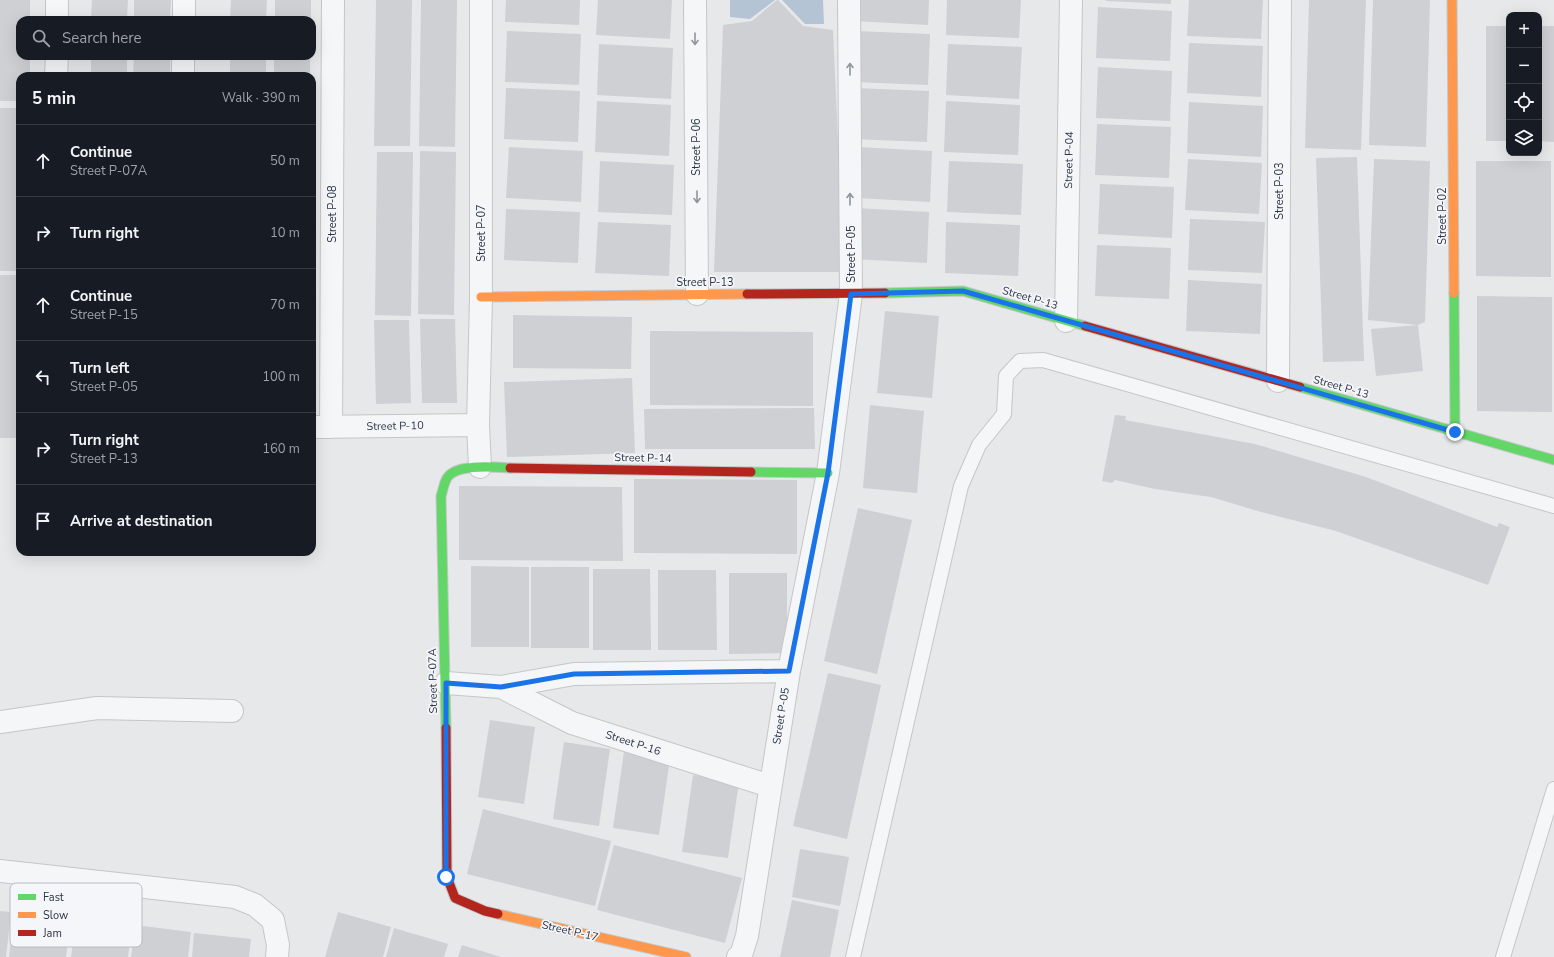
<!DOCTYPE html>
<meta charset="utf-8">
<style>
:root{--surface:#171b24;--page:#242831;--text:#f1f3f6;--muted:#9ea1a6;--line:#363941}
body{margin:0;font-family:"Nunito Sans",sans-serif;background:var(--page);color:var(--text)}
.controls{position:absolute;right:12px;top:12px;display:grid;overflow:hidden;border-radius:8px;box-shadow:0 4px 16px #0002}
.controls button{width:36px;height:36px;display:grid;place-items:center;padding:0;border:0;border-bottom:1px solid var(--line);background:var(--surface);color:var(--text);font:20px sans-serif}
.stop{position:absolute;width:12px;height:12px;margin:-9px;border:3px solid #1a73e8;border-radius:50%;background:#fff}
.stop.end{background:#1a73e8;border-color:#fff;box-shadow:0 1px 4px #0008}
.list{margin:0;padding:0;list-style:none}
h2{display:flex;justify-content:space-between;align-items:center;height:52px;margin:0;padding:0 16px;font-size:17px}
h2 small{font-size:13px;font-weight:400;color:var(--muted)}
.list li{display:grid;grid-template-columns:26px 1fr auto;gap:12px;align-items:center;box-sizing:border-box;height:72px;padding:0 16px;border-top:1px solid var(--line)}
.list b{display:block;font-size:15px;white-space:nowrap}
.list p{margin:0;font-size:13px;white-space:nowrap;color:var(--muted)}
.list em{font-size:13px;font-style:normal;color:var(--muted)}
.icon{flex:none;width:22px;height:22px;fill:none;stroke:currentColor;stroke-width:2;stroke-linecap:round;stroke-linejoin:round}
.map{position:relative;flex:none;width:1554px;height:957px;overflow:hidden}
.search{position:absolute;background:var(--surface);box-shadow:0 4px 16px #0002;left:16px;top:16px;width:300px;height:44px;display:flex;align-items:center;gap:10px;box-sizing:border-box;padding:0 14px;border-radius:12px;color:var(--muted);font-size:15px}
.panel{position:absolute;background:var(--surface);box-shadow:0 4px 16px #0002;left:16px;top:72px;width:300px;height:484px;border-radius:12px}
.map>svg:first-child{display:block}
.water{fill:#b4c4d5}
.building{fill:#ced0d3}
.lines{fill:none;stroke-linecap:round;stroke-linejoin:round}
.lane-casing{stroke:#c4c6c8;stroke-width:16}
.street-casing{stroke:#c4c6c8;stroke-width:24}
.fast-casing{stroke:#c4c6c8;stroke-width:11}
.slow-casing{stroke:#c4c6c8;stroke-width:11}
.jam-casing{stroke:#c4c6c8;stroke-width:11}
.lane{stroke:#f5f6f7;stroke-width:14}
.street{stroke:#f5f6f7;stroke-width:22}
.fast{stroke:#63d668;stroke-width:9}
.slow{stroke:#ff974d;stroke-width:9}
.jam{stroke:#b3261e;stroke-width:9}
.oneway{stroke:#90959e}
.route{stroke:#1a73e8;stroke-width:5}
.labels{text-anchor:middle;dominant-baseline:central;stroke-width:3.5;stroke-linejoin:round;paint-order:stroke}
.street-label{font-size:11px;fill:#2b3445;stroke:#f4f6f9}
.key{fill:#f4f6f9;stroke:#b8bcc3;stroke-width:1}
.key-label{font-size:11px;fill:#2b3445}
</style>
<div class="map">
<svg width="1554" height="957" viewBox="0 0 1554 957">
<rect width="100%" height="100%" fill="#e6e8ea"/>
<path class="water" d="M 730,0 L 775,0 L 750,19 L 730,17 Z
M 782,0 L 823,0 L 824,24 L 805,24 Z"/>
<path class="building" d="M 0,0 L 30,0 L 30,20 L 20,20 L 20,56 L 30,56 L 30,76 L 20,76 L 20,101 L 0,101 Z
M 92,0 L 128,0 L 127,20 L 91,20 Z
M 134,0 L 171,0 L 170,20 L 134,20 Z
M 231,0 L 267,0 L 266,20 L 230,20 Z
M 275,0 L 311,0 L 311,20 L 275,20 Z
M 376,0 L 412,0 L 410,146 L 374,146 Z
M 421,0 L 457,0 L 455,147 L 419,146 Z
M 506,0 L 580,0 L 579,25 L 505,22 Z
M 598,0 L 672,0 L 670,39 L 596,35 Z
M 777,0 L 778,0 L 803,26 L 833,30 L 844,272 L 714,272 L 723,25 L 752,21 Z
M 855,0 L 929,0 L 928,25 L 854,21 Z
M 947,0 L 1021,0 L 1019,38 L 946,35 Z
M 1106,0 L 1171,0 L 1171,4 L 1106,1 Z
M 1189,0 L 1263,0 L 1261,39 L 1187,36 Z
M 1309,0 L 1366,0 L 1361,150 L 1305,148 Z
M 1373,0 L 1430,0 L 1426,147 L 1369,145 Z
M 1098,7 L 1172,11 L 1170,61 L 1096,58 Z
M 1486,26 L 1509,26 L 1509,141 L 1486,141 Z
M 1539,26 L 1554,26 L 1554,142 L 1539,141 Z
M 507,31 L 581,34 L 579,85 L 505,82 Z
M 856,31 L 930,34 L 928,85 L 854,82 Z
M 1189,43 L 1263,46 L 1261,97 L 1187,93 Z
M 599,44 L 673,48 L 671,99 L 597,95 Z
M 948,44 L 1022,47 L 1019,99 L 946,95 Z
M 91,56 L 127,56 L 127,76 L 91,76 Z
M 134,56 L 170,56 L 170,76 L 133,76 Z
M 230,56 L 266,56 L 266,76 L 230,76 Z
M 274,56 L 310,56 L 310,76 L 274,76 Z
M 1098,67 L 1172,71 L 1170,121 L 1096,118 Z
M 506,88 L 580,91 L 578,142 L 504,139 Z
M 855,88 L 929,91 L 927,142 L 853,139 Z
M 597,101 L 671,105 L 669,156 L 595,152 Z
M 946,101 L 1020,105 L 1018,155 L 944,152 Z
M 1189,102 L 1263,106 L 1261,157 L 1187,153 Z
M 0,108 L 20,108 L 20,271 L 0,271 Z
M 1097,124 L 1171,127 L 1169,178 L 1095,175 Z
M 509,147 L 583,151 L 581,202 L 506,198 Z
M 858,147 L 932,151 L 930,202 L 856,198 Z
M 420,151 L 456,152 L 454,315 L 418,314 Z
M 377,152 L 413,152 L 411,316 L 375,315 Z
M 1357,157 L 1364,361 L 1323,362 L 1316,158 Z
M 1188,159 L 1262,163 L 1259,214 L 1185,210 Z
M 1374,159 L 1430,161 L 1425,322 L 1418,325 L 1423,371 L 1376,376 L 1371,329 L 1418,325 L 1368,320 Z
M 600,161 L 674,165 L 672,215 L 598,212 Z
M 949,161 L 1023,164 L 1021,215 L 947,212 Z
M 1476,161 L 1551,161 L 1551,277 L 1476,276 Z
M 1100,184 L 1174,187 L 1172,238 L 1098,234 Z
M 855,208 L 929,212 L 927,263 L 853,259 Z
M 506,209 L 580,212 L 578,263 L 504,260 Z
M 1190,219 L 1265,222 L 1262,273 L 1188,270 Z
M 598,222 L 671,225 L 669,276 L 595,273 Z
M 946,222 L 1020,225 L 1018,276 L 945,273 Z
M 1097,245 L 1171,248 L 1169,299 L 1095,296 Z
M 0,275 L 20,275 L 20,438 L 0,438 Z
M 1188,280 L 1262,284 L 1260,334 L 1186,331 Z
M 1477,296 L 1552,297 L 1552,412 L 1477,411 Z
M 885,311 L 939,316 L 932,398 L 877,393 Z
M 513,315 L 632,317 L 631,369 L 513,368 Z
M 420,319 L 455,319 L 457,403 L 422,403 Z
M 374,320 L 409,320 L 411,403 L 376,404 Z
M 650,331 L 813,332 L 813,406 L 650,405 Z
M 632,378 L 635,453 L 507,457 L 504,382 Z
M 870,405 L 924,411 L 917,493 L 863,488 Z
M 814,408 L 815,449 L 645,449 L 644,409 Z
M 1115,415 L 1126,416 L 1125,420 L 1255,444 L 1366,477 L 1497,527 L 1499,523 L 1510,527 L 1488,585 L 1336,531 L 1261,512 L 1211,497 L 1155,489 L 1115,480 L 1112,483 L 1102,481 Z
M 634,479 L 797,480 L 797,554 L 634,553 Z
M 459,486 L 622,487 L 623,561 L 459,560 Z
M 858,508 L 912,520 L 877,674 L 824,661 Z
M 471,566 L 529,567 L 529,647 L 471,647 Z
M 531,567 L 589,567 L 589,648 L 531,648 Z
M 593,569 L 650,569 L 651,650 L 593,650 Z
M 658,570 L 716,570 L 717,650 L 658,650 Z
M 729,573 L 787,573 L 787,653 L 729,654 Z
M 828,673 L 881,685 L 847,839 L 793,826 Z
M 490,720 L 535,727 L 524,804 L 478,797 Z
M 564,742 L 610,749 L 599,826 L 553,819 Z
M 624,752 L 670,759 L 659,835 L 613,828 Z
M 693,775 L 739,782 L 728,858 L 682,852 Z
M 483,809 L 611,841 L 595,906 L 467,874 Z
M 614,845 L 742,878 L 725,943 L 597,910 Z
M 800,849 L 849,857 L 840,906 L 792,897 Z
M 792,900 L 839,910 L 830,957 L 780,957 Z
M 0,911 L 11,912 L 6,957 L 0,957 Z
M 14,912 L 71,919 L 66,957 L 9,957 Z
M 338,912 L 391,927 L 383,957 L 325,957 Z
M 76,918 L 132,925 L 128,957 L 71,957 Z
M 135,925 L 191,932 L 188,957 L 131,957 Z
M 394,928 L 448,944 L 444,957 L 386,957 Z
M 194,933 L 251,939 L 249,957 L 192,957 Z
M 462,945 L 501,957 L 458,957 Z"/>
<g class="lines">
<defs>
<path id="lane" d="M 853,957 L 961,486 L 979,445 L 1004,414 L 1006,376 L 1020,361 L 1043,360 L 1554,506
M 1503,957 L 1554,789"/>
<path id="street" d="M 695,0 L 697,294
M 57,20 L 57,0
M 184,20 L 184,0
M 56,76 L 57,56
M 183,76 L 183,56
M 1066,321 L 1071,0
M 1278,381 L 1280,0
M 312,427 L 478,425
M 331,427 L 333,0
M 480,467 L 478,425 L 481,297 L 481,0
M 446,683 L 501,687 L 574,674 L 789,671
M 501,687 L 572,723 L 770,786
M 0,722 L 97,708 L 232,711
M 0,871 L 235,897 L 255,905 L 273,920 L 278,945 L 277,957
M 738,957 L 741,955 L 747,936 L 789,671 L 828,473 L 851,294 L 849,0"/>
<path id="fast" d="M 885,293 L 963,291 L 1085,326
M 1454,293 L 1455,432
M 1300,387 L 1554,460
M 751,472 L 828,473
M 446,728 L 441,496 C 443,490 444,483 447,478 C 456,463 495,467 510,468"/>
<path id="slow" d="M 1452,0 L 1454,293
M 481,297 L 747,294
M 498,914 L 686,957"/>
<path id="jam" d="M 747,294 L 885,293
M 1085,326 L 1300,387
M 510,468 L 751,472
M 446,728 L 447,877 L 455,898 L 485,911 L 498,914"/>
</defs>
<use href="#lane" class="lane-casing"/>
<use href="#street" class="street-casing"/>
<use href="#fast" class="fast-casing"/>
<use href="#slow" class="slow-casing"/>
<use href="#jam" class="jam-casing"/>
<use href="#lane" class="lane"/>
<use href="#street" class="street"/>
<use href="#fast" class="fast"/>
<use href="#slow" class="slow"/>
<use href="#jam" class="jam"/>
</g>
<defs><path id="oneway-shaft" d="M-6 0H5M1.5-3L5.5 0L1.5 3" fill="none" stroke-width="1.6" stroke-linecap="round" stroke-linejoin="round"/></defs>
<g class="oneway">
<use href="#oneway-shaft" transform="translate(695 39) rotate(90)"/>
<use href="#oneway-shaft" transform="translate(850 69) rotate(-90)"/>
<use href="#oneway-shaft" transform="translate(697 197) rotate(90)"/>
<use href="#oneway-shaft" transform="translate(850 199) rotate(-90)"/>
</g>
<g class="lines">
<path class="route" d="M 446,877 L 446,683 L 501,687 L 574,674 L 789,671 L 828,473 L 851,294 L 963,291 L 1455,432"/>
</g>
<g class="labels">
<g class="street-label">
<text transform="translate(696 147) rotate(-90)">Street P-06</text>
<text transform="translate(1069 160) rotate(-89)">Street P-04</text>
<text transform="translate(1279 191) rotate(-90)">Street P-03</text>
<text transform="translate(332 214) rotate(-90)">Street P-08</text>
<text transform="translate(1442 216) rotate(-90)">Street P-02</text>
<text transform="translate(481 233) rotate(-90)">Street P-07</text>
<text transform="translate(851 254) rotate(-90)">Street P-05</text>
<text x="705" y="282">Street P-13</text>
<text transform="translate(1030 298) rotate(16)">Street P-13</text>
<text transform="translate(1341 387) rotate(16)">Street P-13</text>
<text transform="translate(395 426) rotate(-1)">Street P-10</text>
<text transform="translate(643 458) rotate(1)">Street P-14</text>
<text transform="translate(433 681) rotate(-91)">Street P-07A</text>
<text transform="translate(781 716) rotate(-81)">Street P-05</text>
<text transform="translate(633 743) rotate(18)">Street P-16</text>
<text transform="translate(570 931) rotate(13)">Street P-17</text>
</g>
</g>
<rect x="10" y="883" width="132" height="64" rx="6" class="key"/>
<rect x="18" y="894" width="18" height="6" fill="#63d668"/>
<rect x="18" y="912" width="18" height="6" fill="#ff974d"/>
<rect x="18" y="930" width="18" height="6" fill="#b3261e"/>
<g class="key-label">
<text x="43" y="901">Fast</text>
<text x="43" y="919">Slow</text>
<text x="43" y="937">Jam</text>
</g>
</svg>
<div class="controls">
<button>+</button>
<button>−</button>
<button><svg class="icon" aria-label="locate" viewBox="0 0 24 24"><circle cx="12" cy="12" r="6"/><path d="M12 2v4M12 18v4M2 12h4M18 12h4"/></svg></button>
<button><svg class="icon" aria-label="layers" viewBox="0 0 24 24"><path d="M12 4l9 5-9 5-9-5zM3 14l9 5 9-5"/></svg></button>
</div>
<div class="stop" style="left:446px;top:877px"></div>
<div class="stop end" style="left:1455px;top:432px"></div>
<div class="search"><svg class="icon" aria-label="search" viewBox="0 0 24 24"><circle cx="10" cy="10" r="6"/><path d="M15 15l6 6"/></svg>Search here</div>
<section class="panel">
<h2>5 min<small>Walk · 390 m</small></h2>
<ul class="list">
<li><svg class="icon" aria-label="ahead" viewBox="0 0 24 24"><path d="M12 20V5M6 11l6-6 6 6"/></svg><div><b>Continue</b><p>Street P-07A</p></div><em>50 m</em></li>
<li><svg class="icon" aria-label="right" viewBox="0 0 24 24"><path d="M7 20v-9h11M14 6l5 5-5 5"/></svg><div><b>Turn right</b></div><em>10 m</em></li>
<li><svg class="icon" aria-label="ahead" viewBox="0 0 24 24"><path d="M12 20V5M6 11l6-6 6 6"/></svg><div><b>Continue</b><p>Street P-15</p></div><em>70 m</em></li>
<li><svg class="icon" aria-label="left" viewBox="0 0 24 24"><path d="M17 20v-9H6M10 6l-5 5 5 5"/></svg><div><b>Turn left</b><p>Street P-05</p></div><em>100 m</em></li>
<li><svg class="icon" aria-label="right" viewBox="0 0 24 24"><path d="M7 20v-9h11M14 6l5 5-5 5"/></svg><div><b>Turn right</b><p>Street P-13</p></div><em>160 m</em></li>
<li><svg class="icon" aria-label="arrive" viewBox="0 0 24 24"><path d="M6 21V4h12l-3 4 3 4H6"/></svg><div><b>Arrive at destination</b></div></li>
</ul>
</section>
</div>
